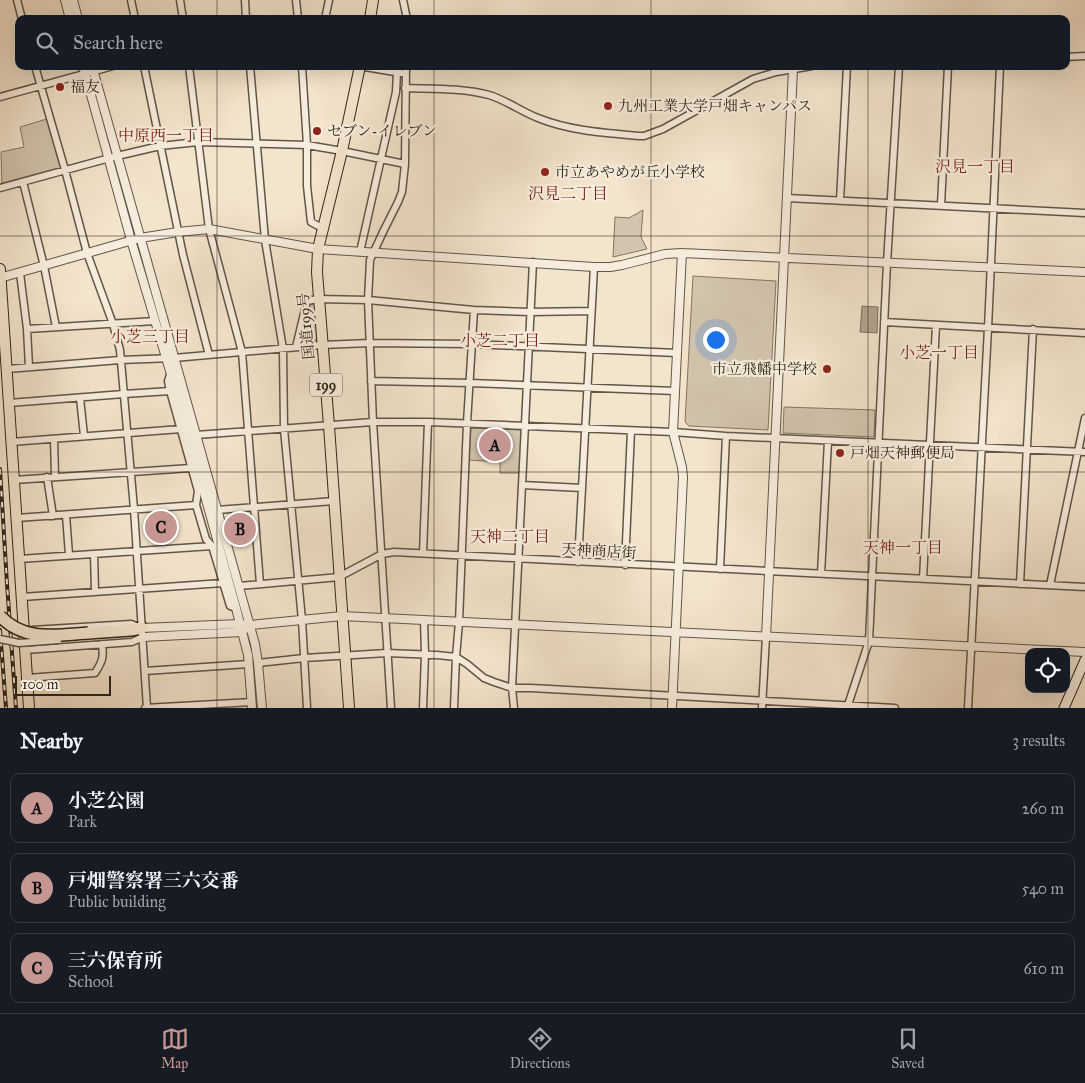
<!DOCTYPE html>
<meta charset="utf-8">
<style>
:root{--surface:#171b24;--page:#242831;--text:#f1f3f6;--muted:#9ea1a6;--line:#363941;--accent:#c59692}
body{margin:0;font-family:"IM FELL Great Primer","Noto Serif JP",serif;background:var(--page);color:var(--text)}
.controls{position:absolute;right:15px;bottom:15px;display:grid;overflow:hidden;border-radius:10px;box-shadow:0 5px 20px #0002}
.controls button{width:45px;height:45px;display:grid;place-items:center;padding:0;border:0;border-bottom:1px solid var(--line);background:var(--surface);color:var(--text);font:25px sans-serif}
.scale{position:absolute;left:15px;bottom:12px;width:96px;box-sizing:border-box;padding-left:5px;border:2px solid #31271b;border-top:0;font-size:14px;line-height:18px;white-space:nowrap;color:#31271b;-webkit-text-stroke:4px #f7edde;paint-order:stroke}
.you{position:absolute;left:715px;top:339px;width:18px;height:18px;margin:-12px;border:4px solid #fff;border-radius:50%;background:#1a73e8;box-shadow:0 0 0 8px #1a73e833}
.badge{display:grid;place-items:center;width:32px;height:32px;border-radius:50%;background:var(--accent);color:#111;font-size:16px;font-weight:700}
.pin{position:absolute;translate:-50% -50%;border:2px solid #fff;box-shadow:0 1px 5px #0006}
.list{margin:0;padding:0;list-style:none}
h2{display:flex;justify-content:space-between;align-items:center;height:65px;margin:0;padding:0 20px;font-size:21px}
h2 small{font-size:16px;font-weight:400;color:var(--muted)}
.list li{display:grid;grid-template-columns:32px 1fr auto;gap:15px;align-items:center;box-sizing:border-box;height:70px;margin:0 10px 10px;padding:0 10px;border:1px solid var(--line);border-radius:10px}
.list b{display:block;font-size:19px;white-space:nowrap}
.list p{margin:0;font-size:16px;white-space:nowrap;color:var(--muted)}
.list em{font-size:16px;font-style:normal;color:var(--muted)}
.icon{flex:none;width:28px;height:28px;fill:none;stroke:currentColor;stroke-width:2;stroke-linecap:round;stroke-linejoin:round}
.map{position:relative;flex:none;width:1085px;height:708px;overflow:hidden}
.search{position:absolute;background:var(--surface);box-shadow:0 5px 20px #0002;left:15px;right:15px;top:15px;height:55px;display:flex;align-items:center;gap:12px;box-sizing:border-box;padding:0 18px;border-radius:10px;color:var(--muted);font-size:19px}
.sheet{height:305px;background:var(--surface)}
nav{display:flex;justify-content:space-around;align-items:center;box-sizing:border-box;height:70px;border-top:1px solid var(--line);background:var(--surface);font-size:14px;color:var(--muted)}
nav a{display:grid;justify-items:center;gap:2px}
nav .on{color:var(--accent)}
.map>svg:first-child{display:block}
.green{fill:#d2c4ae;stroke:#827664}
.water{fill:#b1a490;stroke:#7e7261}
.lines{fill:none;stroke-linecap:round;stroke-linejoin:round}
.minor-casing{stroke:#625647;stroke-width:9}
.tertiary-casing{stroke:#625647;stroke-width:10}
.secondary-casing{stroke:#31271b;stroke-width:11}
.trunk-casing{stroke:#31271b;stroke-width:12}
.motorway-casing{stroke:#31271b;stroke-width:14}
.minor{stroke:#f7edde;stroke-width:6}
.tertiary{stroke:#f7edde;stroke-width:8}
.secondary{stroke:#f7edde;stroke-width:9}
.trunk{stroke:#f3e4cc;stroke-width:10}
.motorway{stroke:#f3e4cc;stroke-width:11}
.rail-casing{stroke:#31271b;stroke-width:4}
.rail{stroke:#f7edde;stroke-width:2;stroke-dasharray:5.5;stroke-linecap:butt}
.minor-bridge-casing{stroke:#625647;stroke-width:9;stroke-linecap:butt}
.motorway-bridge-casing{stroke:#31271b;stroke-width:14;stroke-linecap:butt}
.minor-bridge{stroke:#f7edde;stroke-width:6}
.motorway-bridge{stroke:#f3e4cc;stroke-width:11}
.grid{fill:none;stroke:#31271b;stroke-width:1;stroke-opacity:0.55}
.poi-dot{fill:#8f2418;stroke:#f7edde;stroke-width:2}
.labels{text-anchor:middle;dominant-baseline:central;stroke-width:4.5;stroke-linejoin:round;paint-order:stroke}
.shield{fill:#f7edde;stroke:#6c6256;stroke-width:1}
.shield-label{font-size:14px;font-weight:bold;fill:#31271b}
.poi-label{font-size:15px;fill:#31271b;stroke:#f7edde;text-anchor:start}
.street-label{font-size:15px;fill:#31271b;stroke:#f7edde}
.neighbourhood-label{font-size:16px;fill:#7a1f14;stroke:#f7edde}
</style>
<div class="map">
<svg width="1085" height="708" viewBox="0 0 1085 708">
<rect width="100%" height="100%" fill="#f3e4cc"/>
<filter id="stains"><feTurbulence type="fractalNoise" baseFrequency=".004" numOctaves="4"/><feColorMatrix values="0 0 0 0 .2 0 0 0 0 .09 0 0 0 0 .02 0 0 0 .5 -.17"/></filter>
<radialGradient id="worn" r=".72"><stop offset=".6" stop-color="#630" stop-opacity="0"/><stop offset="1" stop-color="#630" stop-opacity=".3"/></radialGradient>
<path class="green" d="M 50,118 L 63,168 L 2,186 L 1,152 L 24,147 L 20,127 Z
M 643,210 L 641,237 L 647,249 L 613,257 L 615,217 L 629,218 Z
M 693,276 L 776,281 L 768,430 L 689,426 L 685,422 Z
M 315,303 L 317,340 L 301,343 L 308,304 Z
M 784,407 L 875,410 L 874,437 L 783,433 Z
M 471,428 L 521,430 L 520,473 L 500,473 L 500,462 L 469,460 Z"/>
<path class="water" d="M 862,306 L 878,307 L 877,333 L 860,332 Z"/>
<g class="lines">
<defs>
<path id="minor" d="M 17,0 L 22,19
M 131,0 L 135,19
M 180,0 L 183,19
M 245,0 L 246,19
M 296,0 L 298,19
M 403,0 L 407,19
M 325,19 L 329,0
M 1066,57 L 1085,56
M 35,66 L 65,170 L 87,253 L 113,324 L 120,350 L 134,509 L 147,708
M 144,66 L 183,255 L 209,355
M 189,66 L 209,229 L 242,352 L 260,584
M 250,66 L 265,240 L 283,349 L 284,429 L 302,620 L 307,708
M 302,66 L 307,145 L 307,186 L 311,222 L 324,229
M 359,66 L 401,73
M 405,88 C 433,89 462,88 489,95 C 506,100 522,112 538,118 C 570,131 606,133 640,136 L 644,136 L 663,129 L 753,79 L 776,72 L 812,66
M 0,97 L 113,66
M 23,182 L 44,266 L 56,327
M 0,188 L 117,156 L 160,146 L 198,142 L 307,145 L 342,151 L 405,164
M 787,198 L 1085,213
M 840,201 L 847,66
M 941,205 L 948,66
M 360,252 L 396,92 L 397,72
M 20,273 L 27,329 L 29,367
M 884,322 L 1085,333
M 27,329 L 155,321
M 296,347 L 307,301 L 318,299 L 368,300 L 474,310 L 530,312 L 591,311
M 7,369 L 120,360 L 174,358 L 322,345 L 370,343 L 472,344 L 677,353
M 171,372 L 168,381 L 170,391 L 198,491 L 196,505 L 206,539 L 212,546 L 230,606 L 236,608
M 371,381 L 470,383 L 675,391
M 80,398 L 84,436
M 9,403 L 124,394 L 170,391
M 196,435 L 373,422 L 428,422 L 673,432 L 726,436 L 1085,452
M 54,439 L 55,476
M 11,442 L 181,429
M 47,477 L 53,516
M 14,480 L 191,468
M 522,485 L 582,488
M 217,510 L 334,501
M 66,515 L 69,555
M 17,518 L 196,505
M 423,553 L 428,422
M 94,554 L 95,591
M 19,559 L 212,546
M 578,562 L 594,267
M 625,565 L 631,431
M 720,569 L 726,436
M 821,574 L 828,441
M 923,579 L 936,325
M 1020,584 L 1033,329
M 1050,585 L 1085,418
M 239,586 L 339,577 L 382,554 L 394,552 L 1085,587
M 22,597 L 223,583
M 32,630 L 131,624 L 139,627
M 25,650 L 132,642 L 143,637
M 258,663 L 304,658 L 387,653 L 437,655 L 456,657 L 467,664 L 484,678 L 494,682 L 512,688 L 531,688 L 895,708
M 145,671 L 249,664
M 27,678 L 95,673 C 102,662 104,658 102,644
M 145,708 L 252,702
M 391,708 L 373,422 L 368,300 L 370,260 L 383,232 L 398,202 L 402,192 L 405,164 L 406,66
M 423,708 L 425,654 L 424,620
M 454,708 L 456,657 L 459,622 L 467,423 L 474,310
M 514,708 L 512,688 L 533,262
M 762,708 L 766,637
M 847,708 L 869,641 L 887,263 L 899,66
M 968,708 L 988,328 L 1000,66"/>
<path id="tertiary" d="M 65,0 L 70,19
M 73,0 L 78,19
M 83,66 L 131,240 L 176,391 L 236,608 L 248,655 L 252,708
M 92,66 L 255,644 L 258,663 L 262,708
M 0,278 L 140,238 L 178,232 L 209,229 L 318,249 L 594,267 L 610,267 L 622,265 L 665,254 L 682,253 L 1085,272
M 142,628 L 240,624 L 250,625 L 342,616 L 1085,652
M 143,637 L 242,632 L 244,630
M 766,637 L 793,69
M 672,708 L 683,477 L 682,467 L 673,432 L 682,253"/>
<path id="secondary" d="M 1064,708 L 1085,660"/>
<path id="trunk" d="M 370,19 L 373,0
M 0,269 L 29,708
M 349,708 L 329,426 L 317,272 L 318,249 L 342,151 L 360,66"/>
<path id="motorway" d="M 88,633 L 131,630 L 142,628"/>
</defs>
<use href="#minor" class="minor-casing"/>
<use href="#tertiary" class="tertiary-casing"/>
<use href="#secondary" class="secondary-casing"/>
<use href="#trunk" class="trunk-casing"/>
<use href="#motorway" class="motorway-casing"/>
<use href="#minor" class="minor"/>
<use href="#tertiary" class="tertiary"/>
<use href="#secondary" class="secondary"/>
<use href="#trunk" class="trunk"/>
<use href="#motorway" class="motorway"/>
<defs>
<path id="rail" d="M 0,469 L 7,584 L 16,708
M 0,630 L 6,708"/>
</defs>
<use href="#rail" class="rail-casing"/>
<use href="#rail" class="rail"/>
<defs>
<path id="minor-bridge" d="M 0,639 L 19,643 L 58,640"/>
<path id="motorway-bridge" d="M 0,616 C 24,642 57,635 88,633"/>
</defs>
<use href="#minor-bridge" class="minor-bridge-casing"/>
<use href="#motorway-bridge" class="motorway-bridge-casing"/>
<use href="#minor-bridge" class="minor-bridge"/>
<use href="#motorway-bridge" class="motorway-bridge"/>
</g>
<path class="grid" d="M 217,0 L 217,19M 434,0 L 434,19M 651,0 L 651,19M 868,0 L 868,19M 217,66 L 217,708M 434,66 L 434,708M 651,66 L 651,708M 868,66 L 868,708M 0,236 L 1085,236M 0,472 L 1085,472"/>
<g class="poi-dot">
<circle cx="60" cy="87" r="5"/>
<circle cx="608" cy="106" r="5"/>
<circle cx="317" cy="131" r="5"/>
<circle cx="545" cy="172" r="5"/>
<circle cx="827" cy="369" r="5"/>
<circle cx="840" cy="453" r="5"/>
</g>
<g class="labels">
<rect class="shield" x="310" y="373.5" width="32" height="23" rx="4"/>
<g class="shield-label">
<text x="326" y="385">199</text>
</g>
<g class="poi-label">
<text x="70" y="87">福友</text>
<text x="618" y="106">九州工業大学戸畑キャンパス</text>
<text x="327" y="131">セブン-イレブン</text>
<text x="555" y="172">市立あやめが丘小学校</text>
<text x="817" y="369" text-anchor="end">市立飛幡中学校</text>
<text x="850" y="453">戸畑天神郵便局</text>
</g>
<g class="street-label">
<text transform="translate(306 326) rotate(-95)">国道199号</text>
<text transform="translate(599 551) rotate(3)">天神商店街</text>
</g>
<g class="neighbourhood-label">
<text x="166" y="135">中原西一丁目</text>
<text x="975" y="166">沢見一丁目</text>
<text x="568" y="193">沢見二丁目</text>
<text x="150" y="336">小芝三丁目</text>
<text x="500" y="340">小芝二丁目</text>
<text x="939" y="352">小芝一丁目</text>
<text x="510" y="536">天神二丁目</text>
<text x="903" y="547">天神一丁目</text>
</g>
</g>
<rect width="100%" height="100%" filter="url(#stains)"/>
<rect width="100%" height="100%" fill="url(#worn)"/>
</svg>
<div class="controls">
<button><svg class="icon" aria-label="locate" viewBox="0 0 24 24"><circle cx="12" cy="12" r="6"/><path d="M12 2v4M12 18v4M2 12h4M18 12h4"/></svg></button>
</div>
<div class="scale">100 m</div>
<div class="you"></div>
<div class="pin badge" style="left:495px;top:445px">A</div>
<div class="pin badge" style="left:240px;top:529px">B</div>
<div class="pin badge" style="left:161px;top:527px">C</div>
<div class="search"><svg class="icon" aria-label="search" viewBox="0 0 24 24"><circle cx="10" cy="10" r="6"/><path d="M15 15l6 6"/></svg>Search here</div>
</div>
<section class="sheet">
<h2>Nearby<small>3 results</small></h2>
<ul class="list">
<li><span class="badge">A</span><div><b>小芝公園</b><p>Park</p></div><em>260 m</em></li>
<li><span class="badge">B</span><div><b>戸畑警察署三六交番</b><p>Public building</p></div><em>540 m</em></li>
<li><span class="badge">C</span><div><b>三六保育所</b><p>School</p></div><em>610 m</em></li>
</ul>
</section>
<nav>
<a class="on"><svg class="icon" aria-label="map" viewBox="0 0 24 24"><path d="M3 6l6-2 6 2 6-2v14l-6 2-6-2-6 2zM9 4v14M15 6v14"/></svg>Map</a>
<a><svg class="icon" aria-label="directions" viewBox="0 0 24 24"><path d="M12 3l9 9-9 9-9-9zM9 14v-3h6M13 9l2 2-2 2"/></svg>Directions</a>
<a><svg class="icon" aria-label="saved" viewBox="0 0 24 24"><path d="M7 4h10v16l-5-4-5 4z"/></svg>Saved</a>
</nav>
